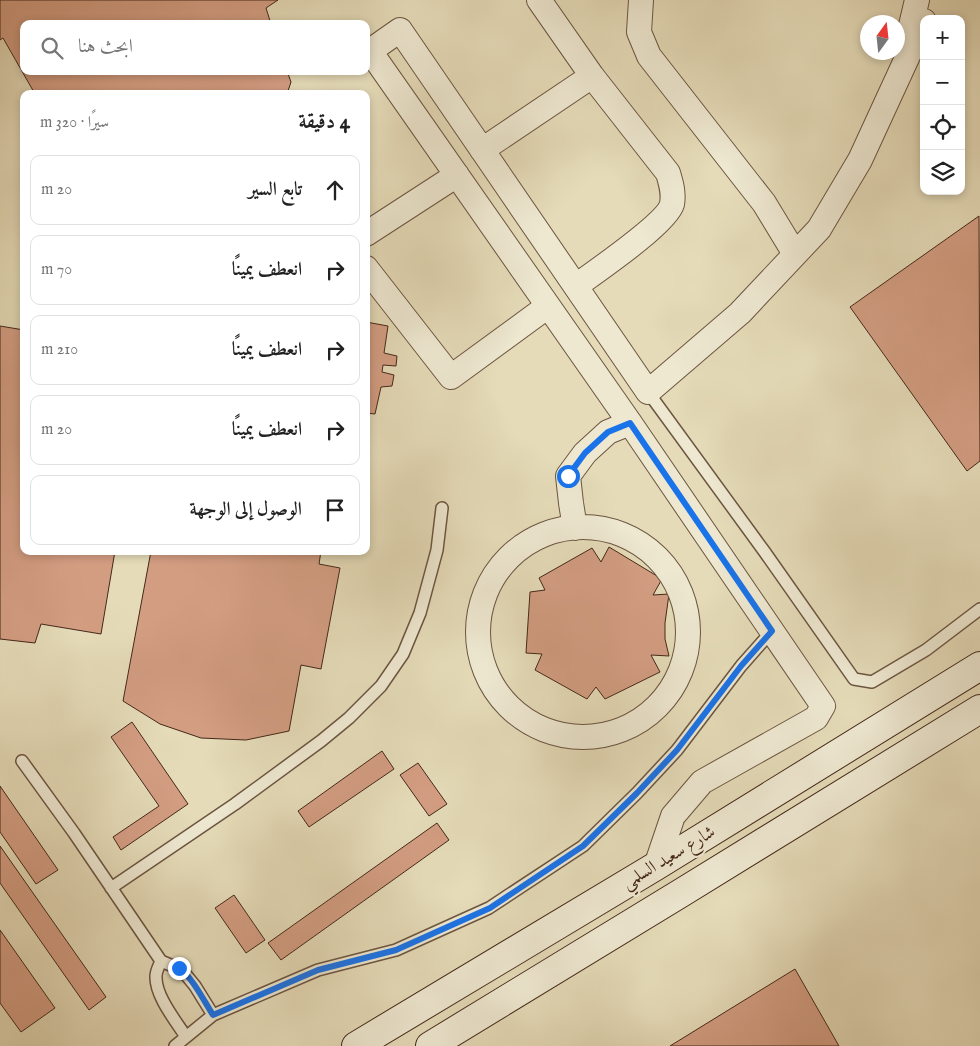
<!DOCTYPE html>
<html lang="ar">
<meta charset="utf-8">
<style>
:root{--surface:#fff;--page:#f6f6f6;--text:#222;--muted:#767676;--line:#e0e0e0}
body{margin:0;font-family:"IM FELL English",Amiri,serif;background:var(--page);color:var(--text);direction:rtl}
.controls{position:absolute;right:15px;top:15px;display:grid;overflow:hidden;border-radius:10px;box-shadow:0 2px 8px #0003}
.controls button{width:45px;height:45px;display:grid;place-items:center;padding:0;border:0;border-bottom:1px solid var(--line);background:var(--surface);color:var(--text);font:25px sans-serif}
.compass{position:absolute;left:860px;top:15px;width:45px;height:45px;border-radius:50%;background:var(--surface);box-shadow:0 2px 8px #0003;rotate:15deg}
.stop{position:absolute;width:15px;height:15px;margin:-11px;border:4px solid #1a73e8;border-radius:50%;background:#fff}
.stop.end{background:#1a73e8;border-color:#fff;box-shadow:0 1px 5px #0008}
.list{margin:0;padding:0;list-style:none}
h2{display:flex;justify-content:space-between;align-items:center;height:65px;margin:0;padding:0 20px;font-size:21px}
h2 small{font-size:16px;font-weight:400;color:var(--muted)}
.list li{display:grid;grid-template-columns:32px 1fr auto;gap:15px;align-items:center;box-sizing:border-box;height:70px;margin:0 10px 10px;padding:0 10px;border:1px solid var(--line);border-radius:10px}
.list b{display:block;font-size:19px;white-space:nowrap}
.list em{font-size:16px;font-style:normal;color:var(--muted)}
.icon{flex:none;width:28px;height:28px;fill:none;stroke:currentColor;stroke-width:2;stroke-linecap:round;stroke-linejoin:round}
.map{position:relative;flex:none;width:980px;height:1046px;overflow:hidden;direction:ltr}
.search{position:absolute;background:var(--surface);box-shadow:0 2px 8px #0003;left:20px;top:20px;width:350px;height:55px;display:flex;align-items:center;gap:12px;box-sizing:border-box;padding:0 18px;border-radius:10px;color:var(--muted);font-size:19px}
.panel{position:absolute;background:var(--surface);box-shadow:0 2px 8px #0003;left:20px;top:90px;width:350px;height:465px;border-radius:10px;direction:rtl}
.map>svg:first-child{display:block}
.building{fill:#d39d82;stroke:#442819}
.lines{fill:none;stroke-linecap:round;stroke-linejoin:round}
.lane-casing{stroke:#6c5541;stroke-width:14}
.street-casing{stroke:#6c5541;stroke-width:26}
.secondary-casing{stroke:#442819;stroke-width:30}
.lane{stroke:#eee8d1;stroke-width:11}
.street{stroke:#eee8d1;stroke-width:24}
.secondary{stroke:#eee8d1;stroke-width:28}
.route{stroke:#1a73e8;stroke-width:6}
.labels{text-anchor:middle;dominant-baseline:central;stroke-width:4.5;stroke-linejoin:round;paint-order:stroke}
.street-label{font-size:18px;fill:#442819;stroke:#eee8d1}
</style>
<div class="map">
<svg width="980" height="1046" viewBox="0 0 980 1046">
<rect width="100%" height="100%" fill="#e5dbb8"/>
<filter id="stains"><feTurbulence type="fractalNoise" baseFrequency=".004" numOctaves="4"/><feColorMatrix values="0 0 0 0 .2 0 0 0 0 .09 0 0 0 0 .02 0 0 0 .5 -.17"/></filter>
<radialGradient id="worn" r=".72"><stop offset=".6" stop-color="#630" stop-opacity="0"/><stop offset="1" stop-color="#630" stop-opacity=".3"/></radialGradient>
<path class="building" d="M 0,0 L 278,0 L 266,8 L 271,24 L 24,24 L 24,71 L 287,71 L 291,82 L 287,94 L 35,94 L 3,38 L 0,40 Z
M 979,216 L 980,461 L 967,471 L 850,307 Z
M 366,322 L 388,326 L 384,353 L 397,356 L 396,366 L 383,365 L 382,372 L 394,375 L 392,386 L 381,387 L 375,414 L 366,413 Z
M 0,326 L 24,330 L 24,551 L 115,551 L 101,634 L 41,624 L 35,643 L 0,639 Z
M 609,547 L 662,579 L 653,595 L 669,594 L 665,623 L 665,639 L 669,656 L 651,655 L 660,672 L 605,699 L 596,687 L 587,699 L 535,670 L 542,654 L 526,653 L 530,592 L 545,590 L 539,578 L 592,548 L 601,562 Z
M 151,551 L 321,551 L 319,564 L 340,568 L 321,669 L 301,665 L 289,731 L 246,740 L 201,738 L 160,724 L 123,701 Z
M 132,722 L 188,804 L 121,850 L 113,837 L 159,806 L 111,737 Z
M 382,751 L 394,769 L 309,827 L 298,811 Z
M 418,763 L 447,804 L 429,816 L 400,775 Z
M 0,786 L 58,870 L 36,884 L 0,832 Z
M 437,823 L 449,840 L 281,960 L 268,943 Z
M 0,846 L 106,997 L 89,1010 L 0,883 Z
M 234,895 L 265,940 L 246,953 L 215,908 Z
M 0,930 L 55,1008 L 21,1032 L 0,1003 Z
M 795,969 L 839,1046 L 670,1046 Z"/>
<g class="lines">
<defs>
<path id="lane" d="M 648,392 L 764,551 L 854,679 L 872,682 L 926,650 L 980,609
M 22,761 L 74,833 L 161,961 L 182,970 L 195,986 L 213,1015
M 111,888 L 235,804 L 321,741 L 349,718 L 381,686 L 403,654 L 420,613 L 437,550 L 442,508
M 161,961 C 159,966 156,971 156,976 C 155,996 176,1021 186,1037
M 175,1046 L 213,1015 L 318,970 L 396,950 L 489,908 L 583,846 L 637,793 L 677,750 L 741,666 L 772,631"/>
<path id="street" d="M 641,0 L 639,32 L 649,56 L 764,203 L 795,254
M 908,38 L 917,0
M 482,150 L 592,76 L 539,0
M 366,234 L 457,175
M 366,268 L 451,377 L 548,306
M 576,286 C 595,272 667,223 672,204 C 674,193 671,183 668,173 L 592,76
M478 632a105 105 0 1 1 210 0a105 105 0 1 1-210 0Z
M 575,528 L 571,503 L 568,476 L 585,453 L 608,432 L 630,423
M 656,866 L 673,816 L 702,782 L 816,718 L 823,706 L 630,423 L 370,51 L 400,30 L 648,392 L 740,313 L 819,229 L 860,160 L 924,21"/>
<path id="secondary" d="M 356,1046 L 656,866 L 980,666
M 430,1046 L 681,893 L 980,709"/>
</defs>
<use href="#lane" class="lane-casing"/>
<use href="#street" class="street-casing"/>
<use href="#secondary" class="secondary-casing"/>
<use href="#lane" class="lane"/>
<use href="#street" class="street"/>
<use href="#secondary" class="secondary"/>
</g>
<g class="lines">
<path class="route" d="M 179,968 C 193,978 204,1001 213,1015 L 318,970 L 396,950 L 490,908 L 583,846 L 637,793 L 677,750 L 741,666 L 772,631 L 630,423 L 608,432 L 585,453 L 568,476"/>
</g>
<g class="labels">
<g class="street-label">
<text transform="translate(669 858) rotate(-31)">شارع سعيد السلمي</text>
</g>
</g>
<rect width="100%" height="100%" filter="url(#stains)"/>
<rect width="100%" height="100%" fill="url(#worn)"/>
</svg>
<div class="controls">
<button>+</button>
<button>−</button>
<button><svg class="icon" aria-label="locate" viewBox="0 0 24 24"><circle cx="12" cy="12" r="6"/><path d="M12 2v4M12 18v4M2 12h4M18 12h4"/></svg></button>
<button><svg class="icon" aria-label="layers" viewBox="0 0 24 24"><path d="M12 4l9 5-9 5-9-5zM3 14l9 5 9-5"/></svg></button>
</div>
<svg class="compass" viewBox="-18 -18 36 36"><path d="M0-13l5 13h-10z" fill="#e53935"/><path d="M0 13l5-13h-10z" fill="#767676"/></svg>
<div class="stop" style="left:568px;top:476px"></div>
<div class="stop end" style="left:179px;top:968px"></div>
<div class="search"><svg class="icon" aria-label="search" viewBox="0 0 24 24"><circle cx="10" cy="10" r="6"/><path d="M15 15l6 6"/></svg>ابحث هنا</div>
<section class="panel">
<h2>4 دقيقة<small>سيرًا · 320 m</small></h2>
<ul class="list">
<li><svg class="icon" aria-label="ahead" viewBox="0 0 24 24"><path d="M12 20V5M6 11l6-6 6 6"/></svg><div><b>تابع السير</b></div><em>20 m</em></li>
<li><svg class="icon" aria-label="right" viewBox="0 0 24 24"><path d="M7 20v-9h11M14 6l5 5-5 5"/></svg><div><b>انعطف يمينًا</b></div><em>70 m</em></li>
<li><svg class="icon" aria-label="right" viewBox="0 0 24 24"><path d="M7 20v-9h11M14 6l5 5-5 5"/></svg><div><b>انعطف يمينًا</b></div><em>210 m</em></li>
<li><svg class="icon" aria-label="right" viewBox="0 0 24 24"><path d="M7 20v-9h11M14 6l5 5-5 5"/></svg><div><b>انعطف يمينًا</b></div><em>20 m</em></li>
<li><svg class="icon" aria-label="arrive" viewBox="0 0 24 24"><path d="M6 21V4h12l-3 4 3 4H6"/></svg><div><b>الوصول إلى الوجهة</b></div></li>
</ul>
</section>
</div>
